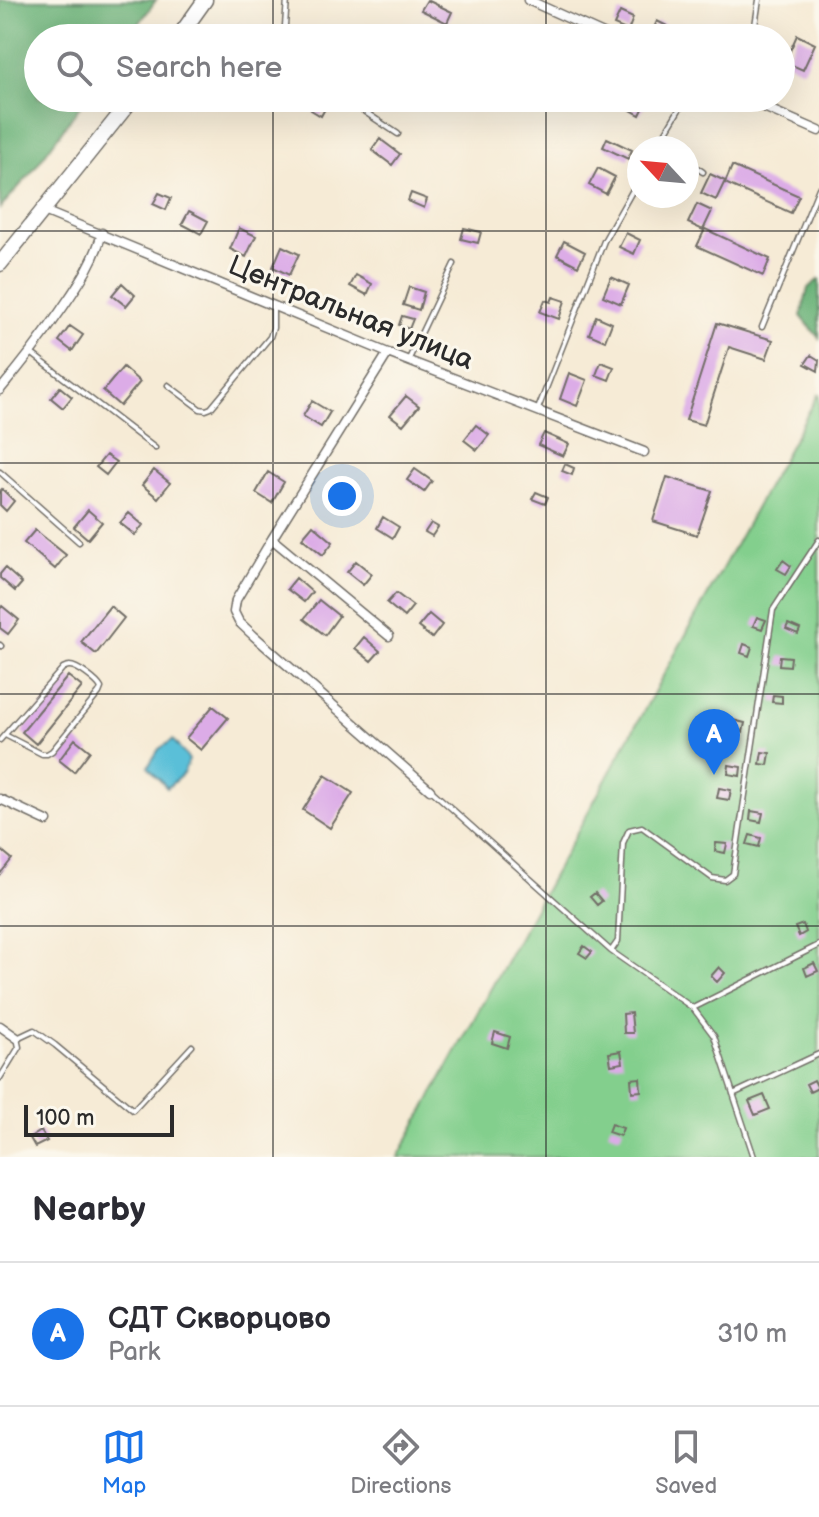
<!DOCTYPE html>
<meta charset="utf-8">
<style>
:root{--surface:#fff;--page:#f7f7f7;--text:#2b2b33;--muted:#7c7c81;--line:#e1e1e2;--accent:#1a73e8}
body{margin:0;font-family:"Balsamiq Sans",sans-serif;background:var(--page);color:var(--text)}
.compass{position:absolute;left:627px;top:136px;width:72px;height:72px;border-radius:50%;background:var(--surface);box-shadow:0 8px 32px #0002;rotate:296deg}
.scale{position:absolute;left:24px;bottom:20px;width:150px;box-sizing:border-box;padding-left:8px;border:4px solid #2b2b2b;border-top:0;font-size:22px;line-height:28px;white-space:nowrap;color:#2b2b2b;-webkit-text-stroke:6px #fbf7ec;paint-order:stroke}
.you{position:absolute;left:342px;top:496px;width:28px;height:28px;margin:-20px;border:6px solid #fff;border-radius:50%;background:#1a73e8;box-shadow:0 0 0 12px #1a73e833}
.badge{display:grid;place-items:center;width:52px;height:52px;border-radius:50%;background:var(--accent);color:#fff;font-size:26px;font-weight:700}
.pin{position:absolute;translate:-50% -66px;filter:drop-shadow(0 2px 4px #0008)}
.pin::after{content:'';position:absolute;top:42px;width:28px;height:24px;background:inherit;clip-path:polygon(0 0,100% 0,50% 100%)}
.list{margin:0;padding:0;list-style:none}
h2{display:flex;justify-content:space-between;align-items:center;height:104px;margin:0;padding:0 32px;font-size:34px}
h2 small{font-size:26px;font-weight:400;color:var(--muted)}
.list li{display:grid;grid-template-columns:52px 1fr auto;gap:24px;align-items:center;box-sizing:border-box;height:144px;padding:0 32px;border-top:2px solid var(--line)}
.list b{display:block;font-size:30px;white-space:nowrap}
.list p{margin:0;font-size:26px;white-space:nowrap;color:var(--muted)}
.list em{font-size:26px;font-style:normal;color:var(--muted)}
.icon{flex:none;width:44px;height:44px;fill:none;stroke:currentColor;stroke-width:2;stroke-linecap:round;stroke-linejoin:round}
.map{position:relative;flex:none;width:819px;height:1157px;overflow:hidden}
.search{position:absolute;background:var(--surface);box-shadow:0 8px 32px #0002;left:24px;right:24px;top:24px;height:88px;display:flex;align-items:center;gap:20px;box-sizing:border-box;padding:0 28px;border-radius:44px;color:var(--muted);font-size:30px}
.sheet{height:248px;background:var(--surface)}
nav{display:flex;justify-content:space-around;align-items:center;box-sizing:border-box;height:112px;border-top:2px solid var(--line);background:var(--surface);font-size:22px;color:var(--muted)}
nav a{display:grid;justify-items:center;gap:4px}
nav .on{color:var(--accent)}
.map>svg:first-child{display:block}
.green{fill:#83cf8d;stroke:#577d5c;stroke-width:2}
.forest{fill:#6ab278;stroke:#4a6e52;stroke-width:2}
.water{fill:#5abfd8;stroke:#427582;stroke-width:2}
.building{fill:#dcace7}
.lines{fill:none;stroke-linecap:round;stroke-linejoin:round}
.service-casing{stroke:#726e67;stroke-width:7}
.minor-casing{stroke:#726e67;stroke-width:11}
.trunk-casing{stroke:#726e67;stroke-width:17}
.path{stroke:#726e67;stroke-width:2;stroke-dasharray:2 6;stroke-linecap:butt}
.service{stroke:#fff;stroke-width:4}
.minor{stroke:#fff;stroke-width:8}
.trunk{stroke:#fff;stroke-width:14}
.grid{fill:none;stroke:#2b2b2b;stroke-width:2;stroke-opacity:0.55}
.labels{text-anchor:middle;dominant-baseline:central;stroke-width:6;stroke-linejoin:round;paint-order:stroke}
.street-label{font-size:28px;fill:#2b2b2b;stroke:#fbf7ec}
</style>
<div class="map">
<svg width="819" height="1157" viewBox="0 0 819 1157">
<rect width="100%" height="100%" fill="#fbf7ec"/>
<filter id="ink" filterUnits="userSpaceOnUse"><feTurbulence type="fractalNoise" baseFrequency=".0125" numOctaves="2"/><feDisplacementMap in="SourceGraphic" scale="16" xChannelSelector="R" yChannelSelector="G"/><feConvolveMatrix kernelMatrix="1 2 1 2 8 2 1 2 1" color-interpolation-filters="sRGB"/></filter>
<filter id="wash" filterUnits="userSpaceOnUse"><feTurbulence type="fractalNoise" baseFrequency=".006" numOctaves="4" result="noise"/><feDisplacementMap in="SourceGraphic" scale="32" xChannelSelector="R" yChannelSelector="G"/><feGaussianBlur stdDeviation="1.8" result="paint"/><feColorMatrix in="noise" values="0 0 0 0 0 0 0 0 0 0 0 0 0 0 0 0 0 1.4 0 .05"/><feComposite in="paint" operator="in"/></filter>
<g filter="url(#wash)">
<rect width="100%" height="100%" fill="#f6ebd6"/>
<path class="green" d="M 819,393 L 819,1157 L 398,1157 Z"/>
<path class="forest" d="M 0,0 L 156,0 L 129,38 L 38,38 L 38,98 L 86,98 L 31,173 L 0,208 Z
M 819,279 L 819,338 L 801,316 L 808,288 Z"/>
<path class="water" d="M 173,740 L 189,760 L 183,774 L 167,788 L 148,767 L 159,749 Z"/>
<g id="blocks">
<path class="building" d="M 427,0 L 452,12 L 447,23 L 421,10 Z
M 620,12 L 633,18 L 628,31 L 614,25 Z
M 657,21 L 685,35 L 683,38 L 664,38 L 652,32 Z
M 488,27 L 511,38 L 483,38 Z
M 797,35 L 815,44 L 803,70 L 785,62 Z
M 578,98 L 592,98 L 588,107 L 577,102 Z
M 317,99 L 327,105 L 321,116 L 311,110 Z
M 636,100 L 645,105 L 640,115 L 631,110 Z
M 607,138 L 632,150 L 628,159 L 603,147 Z
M 380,139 L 400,154 L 392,165 L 372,150 Z
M 732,166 L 799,196 L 791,213 L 725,183 Z
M 598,168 L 615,177 L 606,194 L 589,185 Z
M 710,174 L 725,181 L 716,200 L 701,193 Z
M 159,193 L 171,198 L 166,210 L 153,204 Z
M 411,193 L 427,199 L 424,208 L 408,201 Z
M 697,204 L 712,211 L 703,230 L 688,223 Z
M 189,211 L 208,221 L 201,234 L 182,224 Z
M 239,228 L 256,236 L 246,257 L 230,249 Z
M 464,228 L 481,232 L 478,243 L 461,239 Z
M 705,229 L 770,259 L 763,276 L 697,246 Z
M 626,233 L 640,240 L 634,254 L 619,247 Z
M 564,241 L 585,252 L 578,266 L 557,255 Z
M 282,246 L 299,254 L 289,275 L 273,267 Z
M 356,275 L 372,284 L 367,295 L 350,286 Z
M 611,277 L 629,285 L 621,304 L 603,296 Z
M 122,283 L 135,295 L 126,306 L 112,295 Z
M 409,287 L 424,292 L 419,310 L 403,305 Z
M 553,297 L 565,301 L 559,319 L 540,312 L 545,300 L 551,302 Z
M 402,316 L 413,319 L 409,329 L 399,325 Z
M 596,316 L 612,323 L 605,341 L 589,334 Z
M 717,323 L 773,340 L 766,359 L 729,347 L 704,425 L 686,420 Z
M 70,326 L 83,335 L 72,351 L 59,341 Z
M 811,355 L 819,360 L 818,371 L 805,364 Z
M 601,362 L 614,367 L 609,380 L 596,375 Z
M 123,367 L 140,382 L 120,406 L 103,391 Z
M 569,373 L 587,380 L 577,406 L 560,399 Z
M 60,387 L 72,397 L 63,408 L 51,398 Z
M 406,396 L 419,406 L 403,425 L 390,415 Z
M 312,401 L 330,412 L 321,427 L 303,416 Z
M 476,425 L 489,435 L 477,450 L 464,440 Z
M 544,433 L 569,444 L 563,456 L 538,445 Z
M 106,455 L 116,462 L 106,475 L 96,467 Z
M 565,464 L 574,468 L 572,475 L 562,471 Z
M 415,469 L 432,481 L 424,492 L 407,480 Z
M 154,470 L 170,483 L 158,498 L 142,485 Z
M 268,472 L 284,482 L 272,503 L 256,493 Z
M 667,477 L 712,491 L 697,535 L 653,521 Z
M 2,489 L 14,501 L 6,511 L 0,505 L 0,491 Z
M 536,492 L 548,497 L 545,504 L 532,499 Z
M 88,510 L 102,522 L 88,539 L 74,527 Z
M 129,513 L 143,525 L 135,535 L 120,523 Z
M 383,517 L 399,527 L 393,538 L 377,528 Z
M 431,523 L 438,527 L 432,536 L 425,532 Z
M 313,525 L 333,542 L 323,555 L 302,538 Z
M 35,530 L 66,555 L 55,569 L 24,543 Z
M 783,560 L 791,566 L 786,574 L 777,569 Z
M 356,561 L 372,574 L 363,585 L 347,572 Z
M 5,568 L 22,583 L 15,591 L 0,578 L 0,574 Z
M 296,578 L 312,592 L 304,602 L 287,589 Z
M 396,593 L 413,606 L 404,617 L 387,603 Z
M 319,600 L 339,616 L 325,635 L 304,619 Z
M 2,606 L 19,620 L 8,634 L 0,628 L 0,609 Z
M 110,606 L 124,618 L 96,654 L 81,642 Z
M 429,614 L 442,625 L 432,638 L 418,627 Z
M 757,617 L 766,620 L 762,629 L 753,626 Z
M 788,624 L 800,629 L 798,634 L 786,629 Z
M 364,637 L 380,651 L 371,661 L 355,648 Z
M 744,644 L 752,647 L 749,656 L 741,653 Z
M 780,656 L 791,657 L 790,666 L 779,665 Z
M 68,676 L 82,687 L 36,744 L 22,732 Z
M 773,695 L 782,696 L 782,703 L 772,702 Z
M 213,706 L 228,718 L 201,750 L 186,738 Z
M 733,720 L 745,723 L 743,732 L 731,730 Z
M 75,739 L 90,751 L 74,772 L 59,760 Z
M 762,752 L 770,753 L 768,765 L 760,764 Z
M 729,765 L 741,767 L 740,776 L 728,774 Z
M 325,775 L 353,793 L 330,828 L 303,810 Z
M 719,788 L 731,790 L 729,800 L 717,798 Z
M 751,811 L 763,813 L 761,822 L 750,820 Z
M 750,835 L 761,838 L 759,847 L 747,844 Z
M 716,843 L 727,844 L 725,853 L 715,851 Z
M 0,849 L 12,859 L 0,874 Z
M 595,893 L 602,901 L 597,905 L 590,897 Z
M 803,924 L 806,932 L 799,936 L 795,927 Z
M 584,946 L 592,952 L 587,958 L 579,953 Z
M 814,963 L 818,971 L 807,976 L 804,968 Z
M 719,967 L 725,973 L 717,982 L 711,976 Z
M 631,1013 L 633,1033 L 624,1033 L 623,1014 Z
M 495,1032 L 510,1037 L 507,1048 L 492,1043 Z
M 621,1051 L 623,1063 L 611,1065 L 609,1053 Z
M 640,1078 L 641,1091 L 632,1092 L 631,1079 Z
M 814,1080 L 818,1088 L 810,1092 L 806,1084 Z
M 764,1095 L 770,1109 L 755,1115 L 749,1101 Z
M 611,1124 L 623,1128 L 620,1136 L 608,1132 Z
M 41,1131 L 47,1141 L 35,1147 L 30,1138 Z"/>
</g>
</g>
<g filter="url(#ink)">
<use href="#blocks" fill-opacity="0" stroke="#726e67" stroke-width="2"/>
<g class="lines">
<defs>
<path id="service" d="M 284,38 L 287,0
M 753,38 L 759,0
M 344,98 L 398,134
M 659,143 L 666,148
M 656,148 L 686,98
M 687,161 L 703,172
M 762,327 L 819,188
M 31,353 L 155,448
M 409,359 L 454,264
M 168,385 L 200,409 L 206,410 L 211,408 L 270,337 L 273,328 L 273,308
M 538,409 L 604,241 L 639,179
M 0,472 L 79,542
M 0,645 L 1,646
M 0,740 L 63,668 C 65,667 67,666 69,666 C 77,665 98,682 101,688 L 99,693 L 52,751 L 47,754 L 42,754 L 5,735
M 432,791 L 611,951 L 693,1008 L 714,1036 L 754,1157
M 611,951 L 618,941 L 623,843 L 629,830 L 642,827 L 712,878 L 725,880 L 733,874 L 773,610 L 819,540
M 693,1008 L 819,945
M 0,1078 L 19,1047 L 17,1038 L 34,1030 L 55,1045 L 133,1110 L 192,1046
M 733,1094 L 819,1054"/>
<path id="minor" d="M 528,0 L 612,38
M 743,98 L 819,131
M 44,211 L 388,353 L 644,452
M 388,353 L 272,539 L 236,600 L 234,612 L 239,622 L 254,636 L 430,790
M 0,390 C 22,364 42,338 61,310 C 78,285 94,263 102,233
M 272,539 L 389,636
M 0,799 L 47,821
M 0,1026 L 17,1038"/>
<path id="trunk" d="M 178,38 L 205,0
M 0,264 L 133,98"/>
</defs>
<use href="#service" class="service-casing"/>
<use href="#minor" class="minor-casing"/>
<use href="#trunk" class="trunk-casing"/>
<path class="path" d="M 404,327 L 403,330 L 414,334"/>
<use href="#service" class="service"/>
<use href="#minor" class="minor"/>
<use href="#trunk" class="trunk"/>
</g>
</g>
<path class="grid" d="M 273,0 L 273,38M 546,0 L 546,38M 273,98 L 273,1157M 546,98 L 546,1157M 0,231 L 819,231M 0,463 L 819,463M 0,694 L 819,694M 0,926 L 819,926"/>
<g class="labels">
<g class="street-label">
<text transform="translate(351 313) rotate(22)">Центральная улица</text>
</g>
</g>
</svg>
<svg class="compass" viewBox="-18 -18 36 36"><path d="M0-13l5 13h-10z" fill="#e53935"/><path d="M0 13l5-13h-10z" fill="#7c7c81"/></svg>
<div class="scale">100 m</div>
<div class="you"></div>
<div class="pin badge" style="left:714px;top:775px">A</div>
<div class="search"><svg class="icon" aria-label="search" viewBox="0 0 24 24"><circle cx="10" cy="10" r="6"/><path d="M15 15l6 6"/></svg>Search here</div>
</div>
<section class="sheet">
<h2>Nearby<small></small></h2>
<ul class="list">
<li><span class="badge">A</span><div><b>СДТ Скворцово</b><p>Park</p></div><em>310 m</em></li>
</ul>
</section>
<nav>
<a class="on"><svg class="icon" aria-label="map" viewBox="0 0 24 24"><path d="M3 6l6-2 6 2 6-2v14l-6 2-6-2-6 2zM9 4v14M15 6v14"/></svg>Map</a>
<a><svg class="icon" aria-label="directions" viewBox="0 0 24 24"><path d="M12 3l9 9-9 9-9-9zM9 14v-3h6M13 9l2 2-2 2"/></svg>Directions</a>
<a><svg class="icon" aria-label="saved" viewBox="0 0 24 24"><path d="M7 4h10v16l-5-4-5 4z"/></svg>Saved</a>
</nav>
